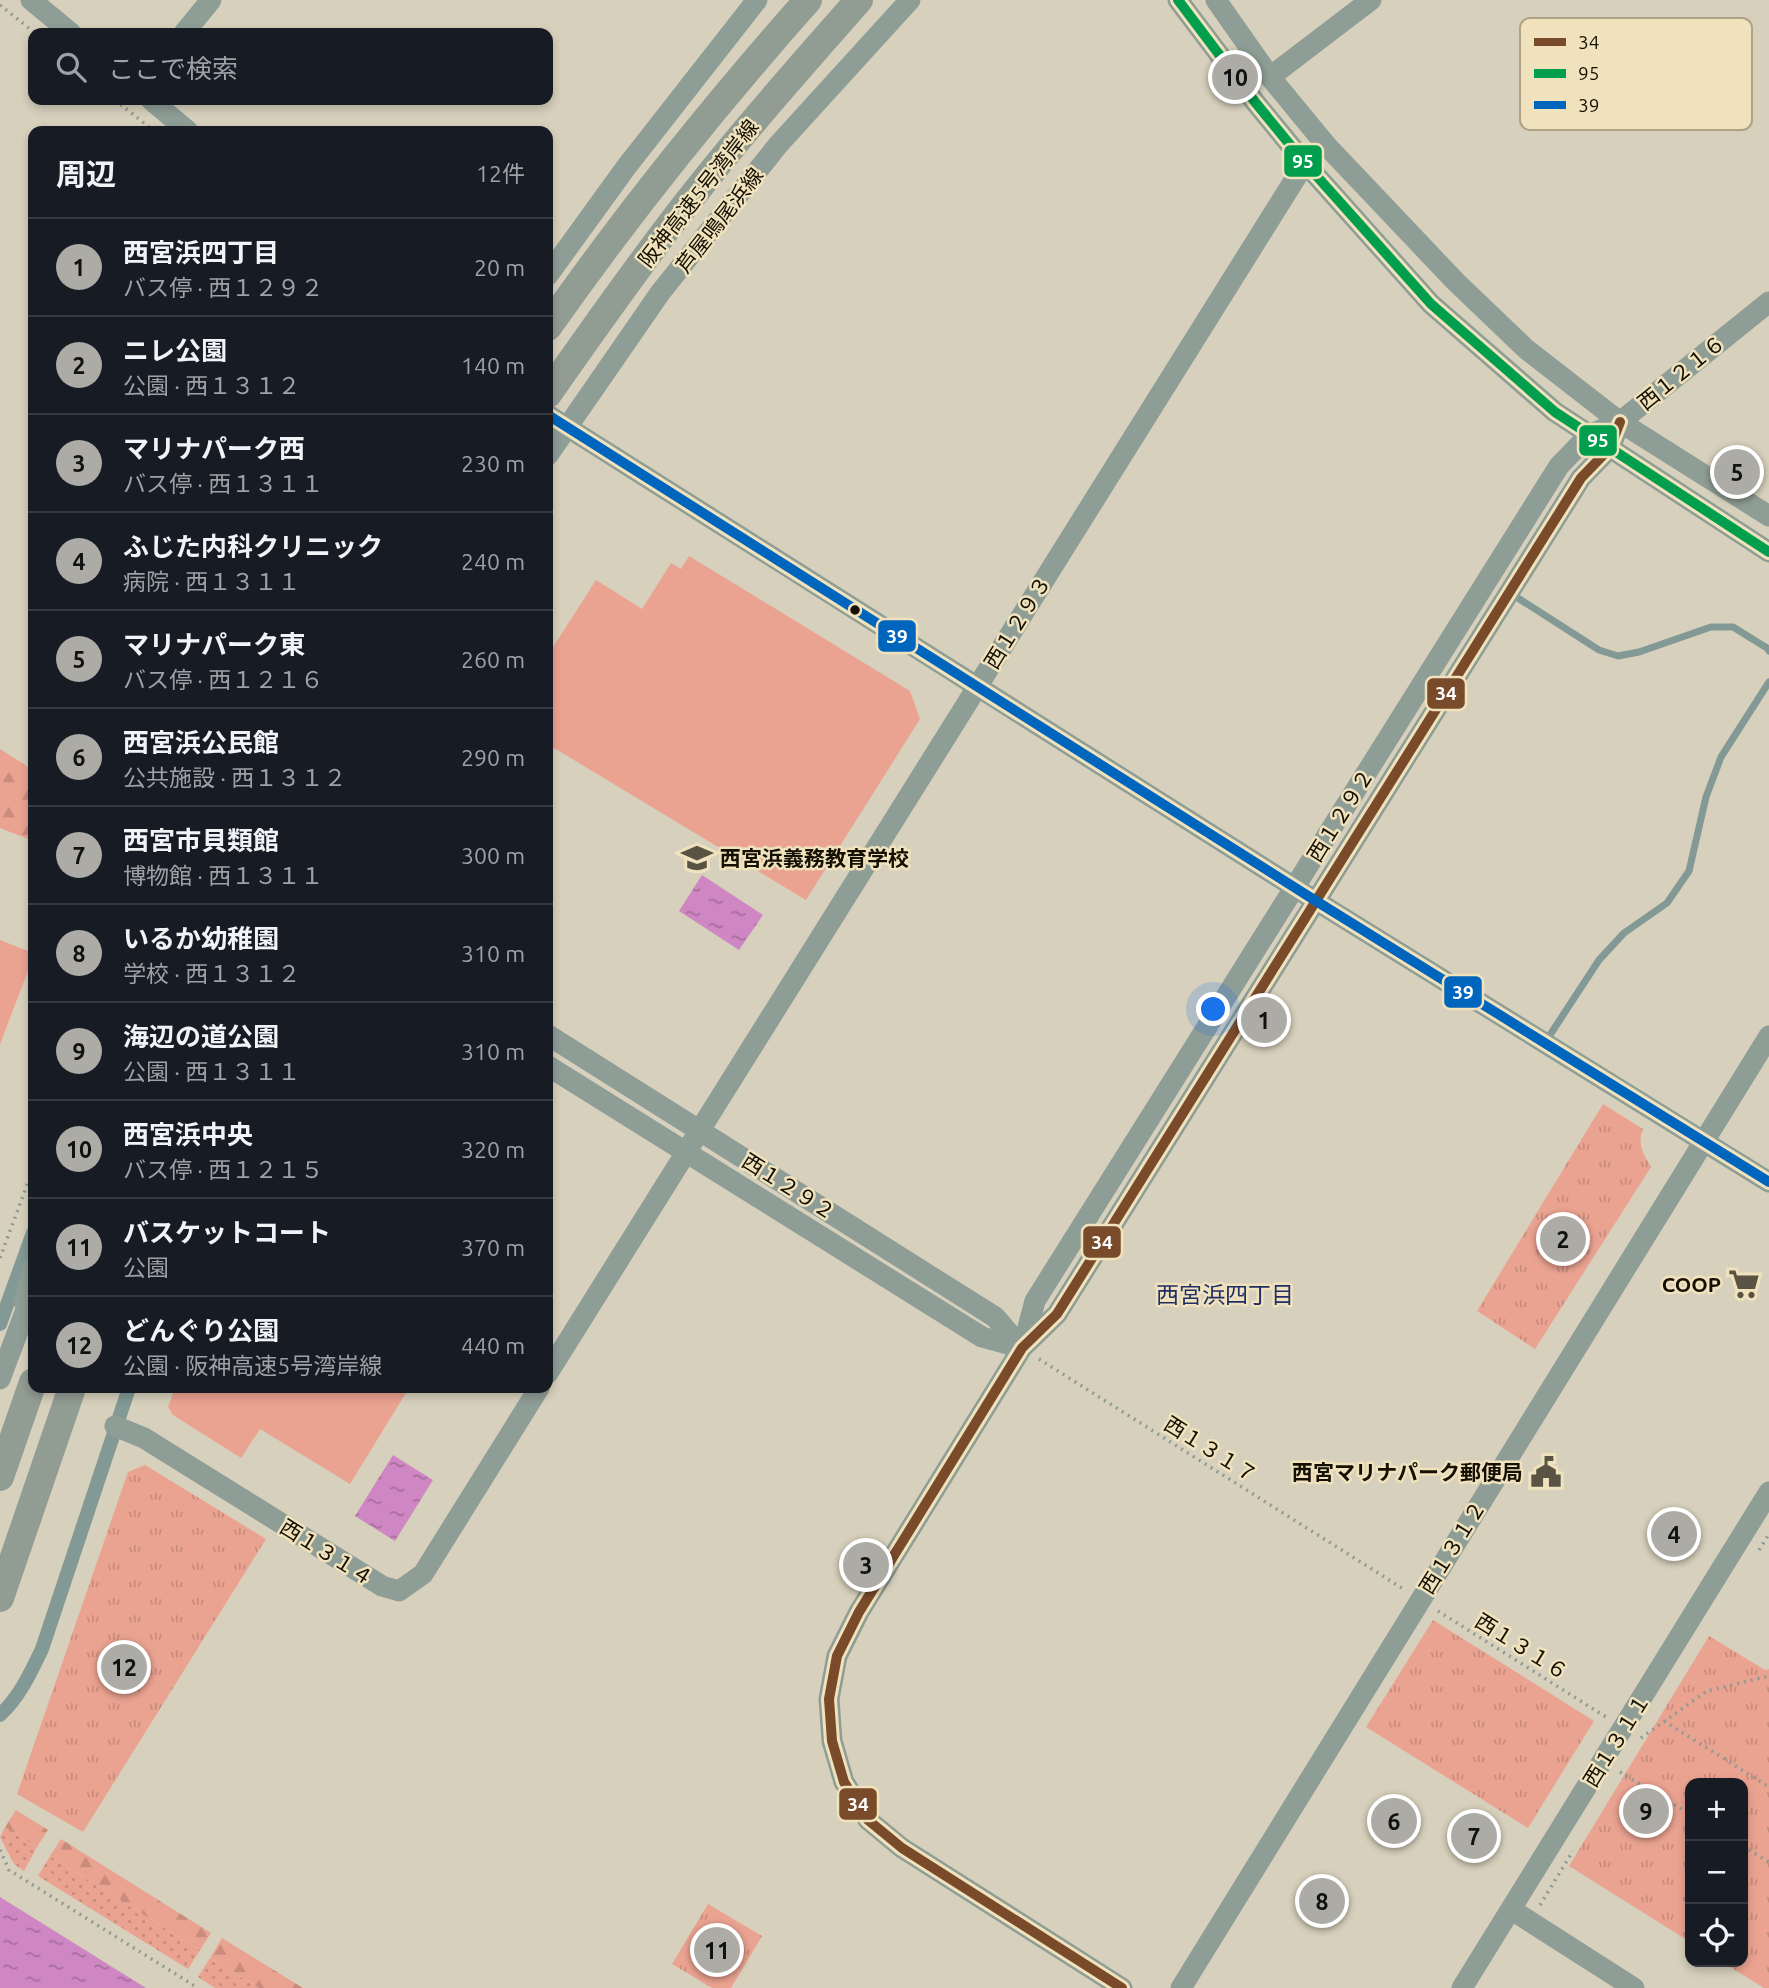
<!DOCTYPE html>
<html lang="ja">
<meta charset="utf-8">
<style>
:root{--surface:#171b24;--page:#242831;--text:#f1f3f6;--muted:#9ea1a6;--line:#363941;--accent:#adaba6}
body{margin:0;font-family:Ubuntu,"Noto Sans JP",sans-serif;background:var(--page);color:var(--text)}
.controls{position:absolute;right:21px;bottom:21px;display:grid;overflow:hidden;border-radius:14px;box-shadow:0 4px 10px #0003}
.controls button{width:63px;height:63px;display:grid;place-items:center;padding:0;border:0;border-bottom:2px solid var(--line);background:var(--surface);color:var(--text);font:35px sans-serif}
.you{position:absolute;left:1214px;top:1010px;width:24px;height:24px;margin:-18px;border:5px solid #fff;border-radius:50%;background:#1a73e8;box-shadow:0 0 0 10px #1a73e833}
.badge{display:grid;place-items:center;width:46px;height:46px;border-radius:50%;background:var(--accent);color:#111;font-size:23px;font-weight:700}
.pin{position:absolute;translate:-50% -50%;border:4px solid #fff;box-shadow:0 2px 7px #0006}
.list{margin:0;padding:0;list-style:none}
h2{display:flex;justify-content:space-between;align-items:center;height:91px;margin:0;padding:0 28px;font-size:30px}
h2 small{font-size:23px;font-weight:400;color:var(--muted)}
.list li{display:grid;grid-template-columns:46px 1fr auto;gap:21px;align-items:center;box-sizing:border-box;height:98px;padding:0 28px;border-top:2px solid var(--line)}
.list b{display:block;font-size:26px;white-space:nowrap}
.list p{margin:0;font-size:23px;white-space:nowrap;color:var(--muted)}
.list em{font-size:23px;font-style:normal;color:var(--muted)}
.icon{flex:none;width:38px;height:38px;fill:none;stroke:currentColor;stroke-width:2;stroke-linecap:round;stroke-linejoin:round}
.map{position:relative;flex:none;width:1769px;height:1988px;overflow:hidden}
.search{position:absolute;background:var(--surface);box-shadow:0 4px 10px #0003;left:28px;top:28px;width:525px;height:77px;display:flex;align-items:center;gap:18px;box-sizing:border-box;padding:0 24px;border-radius:14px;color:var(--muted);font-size:26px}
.panel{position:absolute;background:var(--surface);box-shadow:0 4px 10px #0003;left:28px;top:126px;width:525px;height:1267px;border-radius:14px}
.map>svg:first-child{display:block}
.grass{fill:url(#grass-dots)}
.forest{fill:url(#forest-firs)}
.park{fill:url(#park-tufts)}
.garden{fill:#eba391}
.water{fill:url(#water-ripples)}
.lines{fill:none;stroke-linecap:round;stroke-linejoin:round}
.path{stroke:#8e9a93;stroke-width:3.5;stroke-dasharray:2 5;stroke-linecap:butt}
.lane{stroke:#829995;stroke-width:7}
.street{stroke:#829995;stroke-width:14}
.secondary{stroke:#8e9d95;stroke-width:21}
.highway{stroke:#919c93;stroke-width:28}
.bus-1-casing{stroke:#f0e2bd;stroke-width:16}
.bus-2-casing{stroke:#f0e2bd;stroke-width:16}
.bus-3-casing{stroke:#f0e2bd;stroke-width:16}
.bus-1{stroke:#7a4b2a;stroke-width:10}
.bus-2{stroke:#019e4d;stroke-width:10}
.bus-3{stroke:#0065bd;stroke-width:10}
.bus-dot{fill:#151004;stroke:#f0e2bd;stroke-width:2.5}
.labels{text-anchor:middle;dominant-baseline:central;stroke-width:5;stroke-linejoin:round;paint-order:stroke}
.street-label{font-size:21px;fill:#151004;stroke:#f0e2bd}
.poi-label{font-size:21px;font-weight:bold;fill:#151004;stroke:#f0e2bd;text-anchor:end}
.neighbourhood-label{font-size:23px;fill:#202e66;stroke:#f0e2bd}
.key{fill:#f0e2bd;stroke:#aea386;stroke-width:2}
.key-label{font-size:19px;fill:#151004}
.line-badge{stroke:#f0e2bd;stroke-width:2.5}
.badge-label{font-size:19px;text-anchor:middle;font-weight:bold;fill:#fff}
</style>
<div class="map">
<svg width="1769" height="1988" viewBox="0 0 1769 1988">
<defs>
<pattern id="grass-dots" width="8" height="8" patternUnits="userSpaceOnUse" patternTransform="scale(1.75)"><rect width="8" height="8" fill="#eba391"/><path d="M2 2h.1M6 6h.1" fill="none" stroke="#c98b7b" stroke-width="1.8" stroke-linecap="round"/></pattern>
<pattern id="forest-firs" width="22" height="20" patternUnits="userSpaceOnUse" patternTransform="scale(1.75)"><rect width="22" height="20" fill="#eba391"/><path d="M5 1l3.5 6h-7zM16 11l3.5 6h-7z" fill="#c98b7b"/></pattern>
<pattern id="park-tufts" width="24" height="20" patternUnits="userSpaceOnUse" patternTransform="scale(1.75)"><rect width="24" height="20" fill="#eba391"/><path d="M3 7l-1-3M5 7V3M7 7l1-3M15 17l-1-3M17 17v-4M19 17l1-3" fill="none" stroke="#c98b7b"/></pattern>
<pattern id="water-ripples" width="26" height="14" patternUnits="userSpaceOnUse" patternTransform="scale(1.75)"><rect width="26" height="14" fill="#ce87c2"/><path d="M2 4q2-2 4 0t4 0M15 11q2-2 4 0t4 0" fill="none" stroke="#a66d9b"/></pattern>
</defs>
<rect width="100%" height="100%" fill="#d7d0bc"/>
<path class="grass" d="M 5,1827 L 37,1847 L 24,1871 L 14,1864 L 0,1837 Z
M 50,1856 L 200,1950 L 188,1969 L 38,1876 Z
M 210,1958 L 259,1988 L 215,1988 L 198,1977 Z"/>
<path class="forest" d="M 0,749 L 33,770 L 33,841 L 0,828 Z
M 16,1810 L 48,1830 L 37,1847 L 5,1827 Z
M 61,1839 L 211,1933 L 200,1950 L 50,1856 Z
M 222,1938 L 303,1988 L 259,1988 L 210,1958 Z"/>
<path class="park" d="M 1603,1104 L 1643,1129 C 1637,1145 1643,1153 1651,1167 L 1535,1349 L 1477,1311 Z
M 145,1465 L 266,1539 L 83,1832 L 17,1794 L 128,1472 Z
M 1433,1620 L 1594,1721 L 1528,1828 L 1366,1727 Z
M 1709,1636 L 1765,1670 L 1769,1669 L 1769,1988 L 1764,1988 L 1722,1962 L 1743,1962 L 1743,1783 L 1690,1783 L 1690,1942 L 1569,1866 Z
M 708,1904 L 762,1936 L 731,1988 L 712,1988 L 672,1964 Z"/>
<path class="garden" d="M 689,556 L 910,691 L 920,719 L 806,900 L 554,748 L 548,757 L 548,655 L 596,580 L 642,609 L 671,563 L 681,569 Z
M 0,940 L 33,953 L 33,958 L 0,1044 Z
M 175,1388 L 409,1388 L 350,1484 L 260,1429 L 241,1458 L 173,1415 L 168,1407 Z"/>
<path class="water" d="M 702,875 L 763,915 L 739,950 L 679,911 Z
M 393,1455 L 433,1480 L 395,1541 L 355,1516 Z
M 0,1897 L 146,1988 L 0,1988 Z"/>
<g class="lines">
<path class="path" d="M 0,5 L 35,33
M 115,100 L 154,131
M 0,1258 L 33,1169
M 1039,1359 L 1405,1590
M 1759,1550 L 1769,1534
M 1438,1611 L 1606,1717
M 1664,1721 L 1769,1787
M 1641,1738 L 1707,1691 L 1769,1676
M 1620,1772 L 1690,1814
M 1743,1846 L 1769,1862
M 0,1850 L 9,1870 L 198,1988
M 1540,1905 L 1573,1851"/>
<path class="lane" d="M 1510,593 L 1599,650 L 1618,656 L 1639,652 L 1711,627 L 1733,627 L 1767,648 L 1769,651
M 1546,1041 L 1599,960 L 1624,933 L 1667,903 L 1689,871 L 1706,797 L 1721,757 L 1769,682"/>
<path class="street" d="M 0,1324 L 33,1233
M 0,1715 C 20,1696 30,1674 42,1649 L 129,1388"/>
<path class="secondary" d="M 31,0 L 71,33
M 1178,0 L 1255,102 L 1305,163 L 1431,304 L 1555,412 L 1769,552
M 1216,0 L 1270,77 L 1326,145 L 1455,281 L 1526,349 L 1620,422 L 1769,516
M 184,33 L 211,0
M 1270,77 L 1371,0
M 151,100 L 188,131
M 548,275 L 627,166 L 757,0
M 548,415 L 1316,901 L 1769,1182
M 548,455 L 660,293 L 778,145 L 910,0
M 548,1035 L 995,1317 L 1022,1348
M 548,1066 L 982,1337 L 1022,1348
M 24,1302 L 33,1268
M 1023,1346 L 1035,1301 L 1559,466 L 1589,435 L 1620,422 L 1769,302
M 548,1373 L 1305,163
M 0,1379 L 33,1291
M 115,1426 L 144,1438 L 382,1586 L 399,1591 L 423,1574 L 539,1388
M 1512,1910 L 1634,1988
M 1122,1988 L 902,1848 L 868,1820 L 844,1782 L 832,1741 L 829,1699 L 837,1656 L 859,1612 L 1022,1348 L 1057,1314 L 1581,478 L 1610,448 L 1620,422
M 1181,1988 L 1769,1036
M 1462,1988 L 1769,1492"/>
<path class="highway" d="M 548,327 C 628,213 716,104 808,0
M 548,394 C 592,331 636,269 683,208 C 739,136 799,68 859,0
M 0,1477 L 33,1382
M 0,1598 L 72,1388"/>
<defs>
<path id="bus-1" d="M 1122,1988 L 902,1848 L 868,1820 L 844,1782 L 832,1741 L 829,1699 L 837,1656 L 859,1612 L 1022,1348 L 1057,1314 L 1581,478 L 1610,448 L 1620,422"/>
<path id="bus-2" d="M 1178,0 L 1255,102 L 1305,163 L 1431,304 L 1555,412 L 1769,552"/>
<path id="bus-3" d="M 548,415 L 1316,901 L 1769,1182"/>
</defs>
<use href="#bus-1" class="bus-1-casing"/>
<use href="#bus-2" class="bus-2-casing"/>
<use href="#bus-3" class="bus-3-casing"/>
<use href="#bus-1" class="bus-1"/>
<use href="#bus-2" class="bus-2"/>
<use href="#bus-3" class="bus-3"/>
</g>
<defs>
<symbol id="school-bare" viewBox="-9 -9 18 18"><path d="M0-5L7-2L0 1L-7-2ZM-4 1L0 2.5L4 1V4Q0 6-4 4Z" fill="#595344" stroke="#f0e2bd" stroke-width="2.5" paint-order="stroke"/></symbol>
<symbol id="supermarket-bare" viewBox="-9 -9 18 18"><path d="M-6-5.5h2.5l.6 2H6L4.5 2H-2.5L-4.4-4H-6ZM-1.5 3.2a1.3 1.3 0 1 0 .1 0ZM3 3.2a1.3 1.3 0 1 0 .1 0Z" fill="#595344" stroke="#f0e2bd" stroke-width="2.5" paint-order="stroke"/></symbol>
<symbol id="civic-bare" viewBox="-9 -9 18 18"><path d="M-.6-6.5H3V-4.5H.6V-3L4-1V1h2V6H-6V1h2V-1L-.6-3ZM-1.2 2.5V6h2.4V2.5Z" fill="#595344" stroke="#f0e2bd" stroke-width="2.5" paint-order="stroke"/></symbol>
</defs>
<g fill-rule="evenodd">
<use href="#school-bare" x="675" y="836" width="44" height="44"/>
<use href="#supermarket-bare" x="1722" y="1262" width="44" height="44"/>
<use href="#civic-bare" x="1524" y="1450" width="44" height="44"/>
</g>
<circle class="bus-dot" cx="855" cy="610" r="6"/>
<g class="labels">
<g class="street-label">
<text transform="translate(698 193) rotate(-52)">阪神高速5号湾岸線</text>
<text transform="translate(719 220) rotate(-52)">芦屋鳴尾浜線</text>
<text transform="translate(1681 372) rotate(-39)">西１２１６</text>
<text transform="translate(1017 622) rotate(-58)">西１２９３</text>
<text transform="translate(1340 815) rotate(-58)">西１２９２</text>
<text transform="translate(789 1186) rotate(32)">西１２９２</text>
<text transform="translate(1211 1449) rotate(32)">西１３１７</text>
<text transform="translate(1452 1547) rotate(-58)">西１３１２</text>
<text transform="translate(327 1552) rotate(32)">西１３１４</text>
<text transform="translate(1522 1646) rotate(32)">西１３１６</text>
<text transform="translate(1616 1740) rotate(-58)">西１３１１</text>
</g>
<g class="poi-label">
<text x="720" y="858" text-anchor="start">西宮浜義務教育学校</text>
<text x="1721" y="1284">COOP</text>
<text x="1523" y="1472">西宮マリナパーク郵便局</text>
</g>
<g class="neighbourhood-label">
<text x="1225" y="1294">西宮浜四丁目</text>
</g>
</g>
<rect x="1520" y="18" width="232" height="112" rx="10" class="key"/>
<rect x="1534" y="38" width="32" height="8" fill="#7a4b2a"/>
<rect x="1534" y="69" width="32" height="9" fill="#019e4d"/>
<rect x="1534" y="101" width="32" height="8" fill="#0065bd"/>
<g class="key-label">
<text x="1578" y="49">34</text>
<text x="1578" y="80">95</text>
<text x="1578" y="112">39</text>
</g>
<g class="line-badge">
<rect x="1283" y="144" width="40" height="34" rx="7" fill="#019e4d"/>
<rect x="1578" y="424" width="40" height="33" rx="7" fill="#019e4d"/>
<rect x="877" y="619" width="40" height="34" rx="7" fill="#0065bd"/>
<rect x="1426" y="677" width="40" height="33" rx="7" fill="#7a4b2a"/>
<rect x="1443" y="975" width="40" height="34" rx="7" fill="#0065bd"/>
<rect x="1082" y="1225" width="40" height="34" rx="7" fill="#7a4b2a"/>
<rect x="838" y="1787" width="40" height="34" rx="7" fill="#7a4b2a"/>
</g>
<g class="badge-label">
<text x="1303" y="168">95</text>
<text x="1598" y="447">95</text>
<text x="897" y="643">39</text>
<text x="1446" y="700">34</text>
<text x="1463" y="999">39</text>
<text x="1102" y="1249">34</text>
<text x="858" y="1811">34</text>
</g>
</svg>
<div class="controls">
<button>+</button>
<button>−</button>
<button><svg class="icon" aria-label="locate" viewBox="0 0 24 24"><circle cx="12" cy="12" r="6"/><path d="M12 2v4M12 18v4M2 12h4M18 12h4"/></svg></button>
</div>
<div class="you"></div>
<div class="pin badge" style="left:1264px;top:1020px">1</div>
<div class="pin badge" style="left:1563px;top:1239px">2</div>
<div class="pin badge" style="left:866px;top:1565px">3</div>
<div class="pin badge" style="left:1674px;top:1534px">4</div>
<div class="pin badge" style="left:1737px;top:472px">5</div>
<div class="pin badge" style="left:1394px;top:1821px">6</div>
<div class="pin badge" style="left:1474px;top:1836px">7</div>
<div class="pin badge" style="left:1322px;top:1901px">8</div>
<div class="pin badge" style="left:1646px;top:1811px">9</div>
<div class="pin badge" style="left:1235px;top:77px">10</div>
<div class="pin badge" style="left:717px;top:1950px">11</div>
<div class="pin badge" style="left:124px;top:1667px">12</div>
<div class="search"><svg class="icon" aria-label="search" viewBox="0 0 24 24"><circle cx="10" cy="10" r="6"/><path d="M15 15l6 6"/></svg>ここで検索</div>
<section class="panel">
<h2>周辺<small>12件</small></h2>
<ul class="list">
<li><span class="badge">1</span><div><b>西宮浜四丁目</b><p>バス停 · 西１２９２</p></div><em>20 m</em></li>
<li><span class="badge">2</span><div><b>ニレ公園</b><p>公園 · 西１３１２</p></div><em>140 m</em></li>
<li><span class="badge">3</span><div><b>マリナパーク西</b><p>バス停 · 西１３１１</p></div><em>230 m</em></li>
<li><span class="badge">4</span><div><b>ふじた内科クリニック</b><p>病院 · 西１３１１</p></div><em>240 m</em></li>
<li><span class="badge">5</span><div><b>マリナパーク東</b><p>バス停 · 西１２１６</p></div><em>260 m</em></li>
<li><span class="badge">6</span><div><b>西宮浜公民館</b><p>公共施設 · 西１３１２</p></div><em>290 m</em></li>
<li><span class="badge">7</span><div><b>西宮市貝類館</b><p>博物館 · 西１３１１</p></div><em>300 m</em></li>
<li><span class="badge">8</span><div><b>いるか幼稚園</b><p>学校 · 西１３１２</p></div><em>310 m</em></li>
<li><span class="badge">9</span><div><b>海辺の道公園</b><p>公園 · 西１３１１</p></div><em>310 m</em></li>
<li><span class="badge">10</span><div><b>西宮浜中央</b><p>バス停 · 西１２１５</p></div><em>320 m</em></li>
<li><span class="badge">11</span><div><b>バスケットコート</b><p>公園</p></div><em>370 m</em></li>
<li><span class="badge">12</span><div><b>どんぐり公園</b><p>公園 · 阪神高速5号湾岸線</p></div><em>440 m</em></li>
</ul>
</section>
</div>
